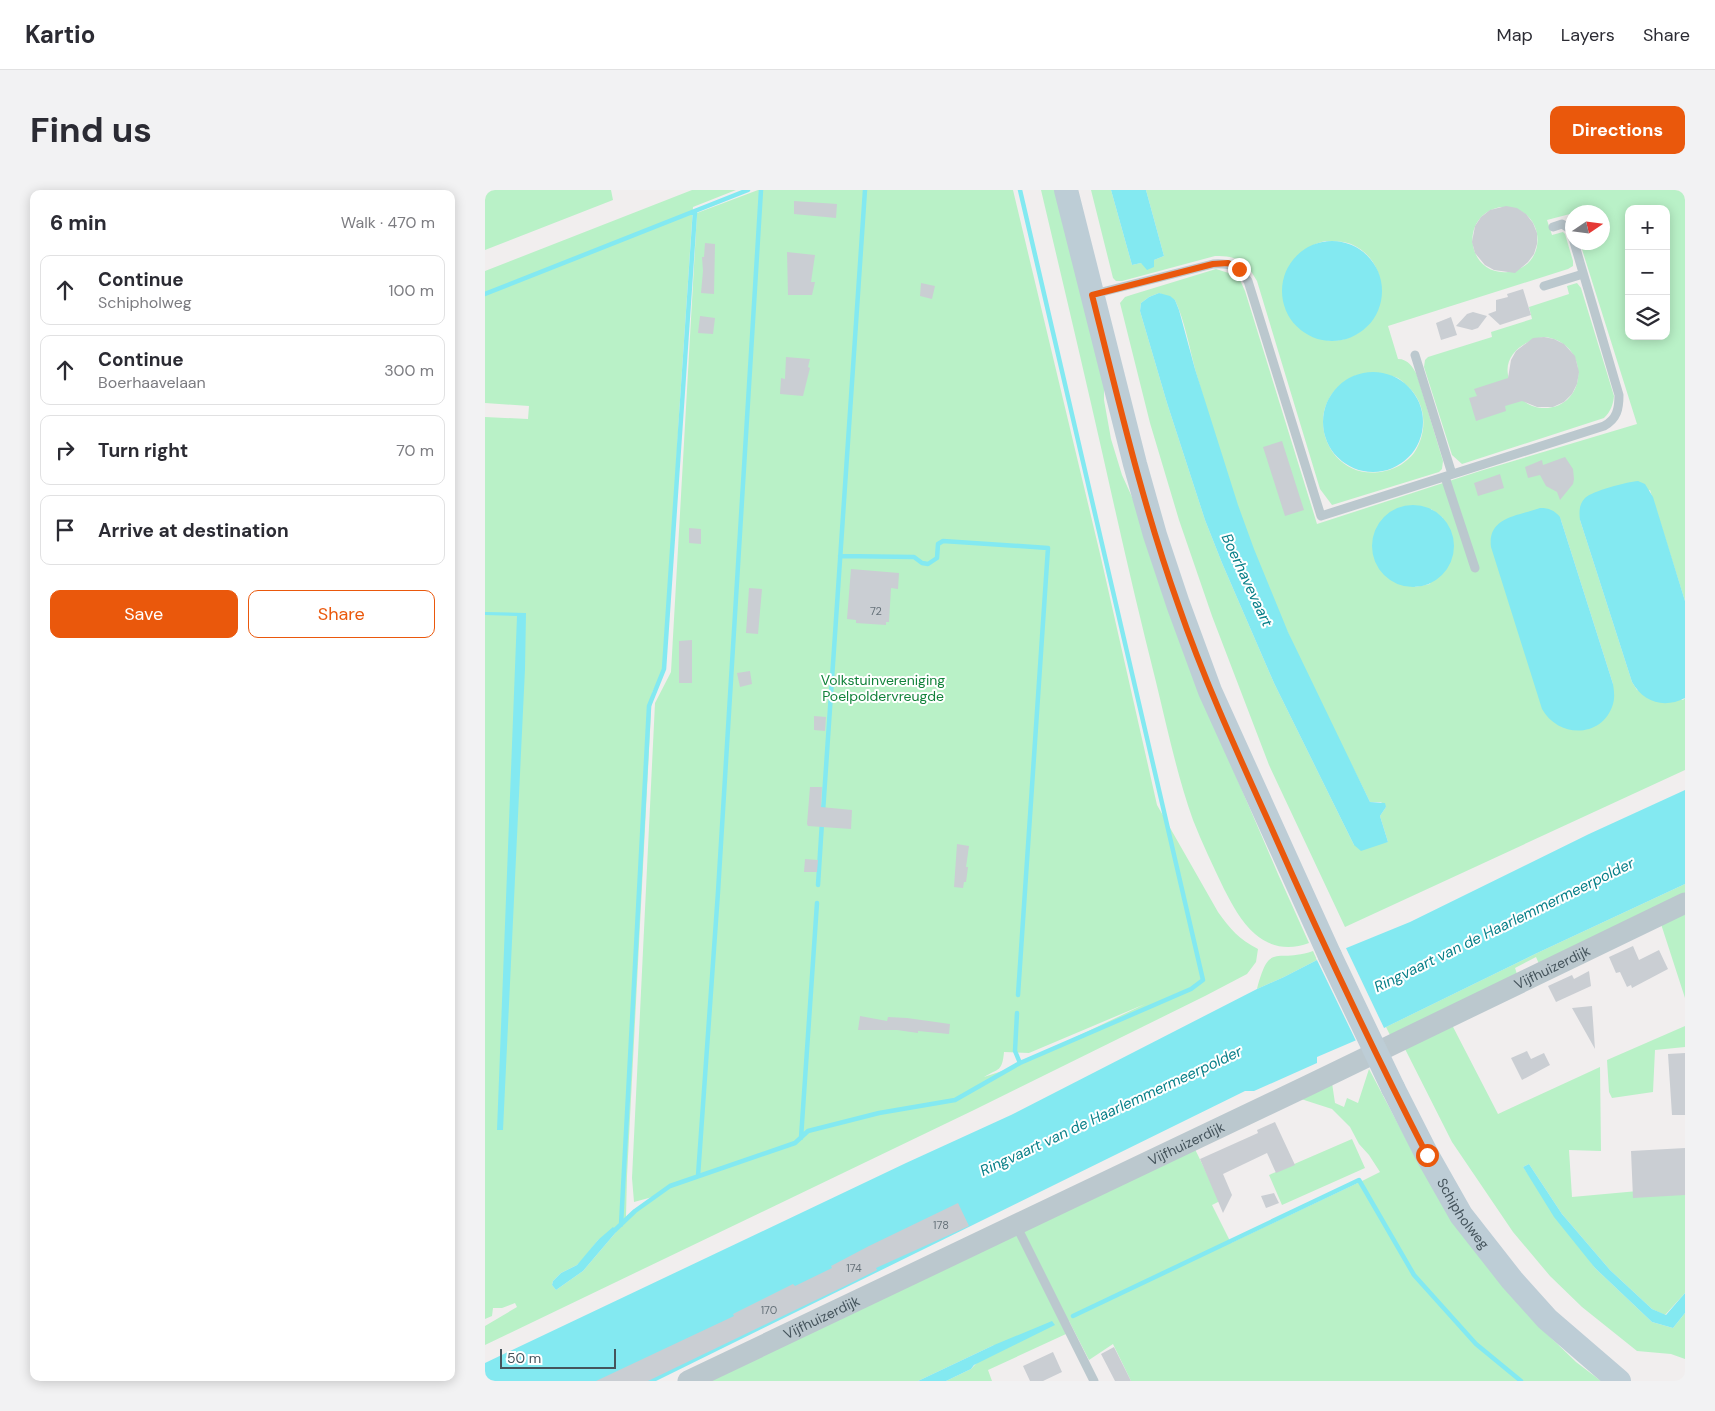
<!DOCTYPE html>
<meta charset="utf-8">
<style>
:root{--surface:#fff;--page:#f2f2f3;--text:#2b2b33;--muted:#7c7c81;--line:#e1e1e2;--accent:#ea580c}
body{margin:0;font-family:"DM Sans",sans-serif;background:var(--page);color:var(--text)}
.controls{position:absolute;right:15px;top:15px;display:grid;overflow:hidden;border-radius:10px;box-shadow:0 2px 12px #0003}
.controls button{width:45px;height:45px;display:grid;place-items:center;padding:0;border:0;border-bottom:1px solid var(--line);background:var(--surface);color:var(--text);font:25px sans-serif}
.compass{position:absolute;left:1080px;top:15px;width:45px;height:45px;border-radius:50%;background:var(--surface);box-shadow:0 2px 12px #0003;rotate:77deg}
.scale{position:absolute;left:15px;bottom:12px;width:116px;box-sizing:border-box;padding-left:5px;border:2px solid #45545c;border-top:0;font-size:14px;line-height:18px;white-space:nowrap;color:#45545c;-webkit-text-stroke:4px #fff;paint-order:stroke}
.stop{position:absolute;width:15px;height:15px;margin:-11px;border:4px solid #ea580c;border-radius:50%;background:#fff}
.stop.end{background:#ea580c;border-color:#fff;box-shadow:0 1px 5px #0008}
.list{margin:0;padding:0;list-style:none}
h2{display:flex;justify-content:space-between;align-items:center;height:65px;margin:0;padding:0 20px;font-size:21px}
h2 small{font-size:16px;font-weight:400;color:var(--muted)}
.list li{display:grid;grid-template-columns:32px 1fr auto;gap:15px;align-items:center;box-sizing:border-box;height:70px;margin:0 10px 10px;padding:0 10px;border:1px solid var(--line);border-radius:10px}
.list b{display:block;font-size:19px;white-space:nowrap}
.list p{margin:0;font-size:16px;white-space:nowrap;color:var(--muted)}
.list em{font-size:16px;font-style:normal;color:var(--muted)}
.actions{display:flex;gap:10px;padding:15px 20px}
.actions a{flex:1;padding:11px 0;border:1px solid var(--accent);border-radius:10px;text-align:center;font-size:18px;color:var(--accent)}
.actions .main{background:var(--accent);color:#fff}
.icon{flex:none;width:28px;height:28px;fill:none;stroke:currentColor;stroke-width:2;stroke-linecap:round;stroke-linejoin:round}
.map{position:relative;flex:none;width:1200px;height:1191px;overflow:hidden;border-radius:10px}
header{display:flex;align-items:center;gap:30px;box-sizing:border-box;height:70px;padding:0 25px;background:var(--surface);border-bottom:1px solid var(--line)}
header strong{font-size:24px}
nav{display:flex;gap:28px;margin-inline-start:auto;font-size:18px}
.intro{display:flex;align-items:center;justify-content:space-between;box-sizing:border-box;height:120px;padding:0 30px}
h1{margin:0;font-size:35px}
.button{padding:12px 22px;border-radius:10px;background:var(--accent);color:#fff;font-size:18px;font-weight:700}
main{display:flex;gap:30px;padding:0 30px}
aside{flex:1;background:var(--surface);border-radius:10px;box-shadow:0 2px 12px #0003}
.map>svg:first-child{display:block}
.green{fill:#b9f1c7;fill-rule:evenodd}
.water{fill:#83e9f1}
.pier{fill:#f1eeee}
.lines{fill:none;stroke-linecap:round;stroke-linejoin:round}
.stream{stroke:#83e9f1;stroke-width:4.5}
.building{fill:#caced3}
.service{stroke:#bbc8ce;stroke-width:9}
.tertiary{stroke:#bbc8ce;stroke-width:21}
.secondary{stroke:#bdcdd6;stroke-width:24}
.secondary-bridge{stroke:#bdcdd6;stroke-width:24}
.route{stroke:#ea580c;stroke-width:6}
.labels{text-anchor:middle;dominant-baseline:central;stroke-width:4;stroke-linejoin:round;paint-order:stroke}
.number-label{font-size:11px;fill:#66727a}
.park-label{font-size:14px;fill:#11823a;stroke:#fff}
.street-label{font-size:14px;fill:#45545c;stroke:#fff}
.water-label{font-size:15px;font-style:italic;fill:#077f88;stroke:#fff}
</style>
<header>
<strong>Kartio</strong>
<nav><a>Map</a><a>Layers</a><a>Share</a></nav>
</header>
<div class="intro"><h1>Find us</h1><a class="button">Directions</a></div>
<main>
<aside>
<h2>6 min<small>Walk · 470 m</small></h2>
<ul class="list">
<li><svg class="icon" aria-label="ahead" viewBox="0 0 24 24"><path d="M12 20V5M6 11l6-6 6 6"/></svg><div><b>Continue</b><p>Schipholweg</p></div><em>100 m</em></li>
<li><svg class="icon" aria-label="ahead" viewBox="0 0 24 24"><path d="M12 20V5M6 11l6-6 6 6"/></svg><div><b>Continue</b><p>Boerhaavelaan</p></div><em>300 m</em></li>
<li><svg class="icon" aria-label="right" viewBox="0 0 24 24"><path d="M7 20v-9h11M14 6l5 5-5 5"/></svg><div><b>Turn right</b></div><em>70 m</em></li>
<li><svg class="icon" aria-label="arrive" viewBox="0 0 24 24"><path d="M6 21V4h12l-3 4 3 4H6"/></svg><div><b>Arrive at destination</b></div></li>
</ul>
<div class="actions"><a class="main">Save</a><a>Share</a></div>
</aside>
<div class="map">
<svg width="1200" height="1191" viewBox="0 0 1200 1191">
<rect width="100%" height="100%" fill="#f1eeee"/>
<path class="green" d="M 0,0 L 126,0 L 128,10 L 0,60 Z
M 207,0 L 251,0 L 208,17 L 194,225 L 180,476 L 167,503 L 142,986 L 141,1027 L 171,1006 L 149,1012 L 147,988 L 170,513 L 186,482 L 212,23 L 273,0 L 528,0 L 616,368 L 672,615 L 733,722 C 745,739 754,749 773,759 L 771,772 L 762,784 L 720,806 L 489,920 L 0,1155 L 0,1136 L 32,1117 L 30,1113 L 17,1118 L 8,1118 L 7,1126 L 0,1129 L 0,227 L 43,229 L 44,216 L 0,213 L 0,81 ZM 660,814 L 526,878 L 499,887 C 514,878 517,882 519,862 L 544,863 ZM 132,1041 L 98,1081 L 71,1100 L 67,1095 L 68,1091 L 76,1083 L 92,1075 L 99,1068 L 113,1050 Z
M 556,0 L 573,0 L 619,195 L 619,210 L 626,249 L 637,285 L 652,318 L 705,479 L 793,684 L 824,753 C 805,760 786,758 770,744 C 756,732 747,714 739,699 C 728,676 717,653 708,630 C 692,585 682,537 671,492 C 652,417 635,342 618,266 C 598,177 577,89 556,0 Z
M 606,0 L 626,0 L 647,75 L 656,73 L 669,77 L 669,70 L 679,66 L 661,0 L 1200,0 L 1200,411 L 1165,300 L 1095,330 L 1147,492 L 1152,500 L 1198,510 L 1200,508 L 1200,580 L 860,737 L 784,575 L 727,426 L 694,330 L 665,233 L 635,113 L 640,107 L 646,105 L 731,79 L 750,85 L 755,90 L 760,101 L 832,334 L 995,281 L 1152,234 L 1095,53 L 1118,52 L 1118,22 L 1088,22 L 1087,32 L 1085,24 L 1062,30 L 1067,45 L 1078,42 L 1080,44 L 1088,71 L 1088,76 L 1083,79 L 903,136 L 913,169 C 923,169 928,177 932,185 L 958,271 L 957,279 L 954,282 L 847,315 L 835,299 L 772,91 C 761,71 753,66 730,66 L 637,91 L 631,91 L 628,88 ZM 1015,17 C 1061,14 1066,77 1023,82 C 982,86 973,26 1015,17 ZM 1144,19 L 1181,19 L 1181,146 L 1144,146 ZM 840,51 C 849,51 857,51 866,54 C 908,72 905,133 863,148 C 857,150 847,152 841,150 C 833,148 824,142 817,138 C 803,131 796,110 799,95 C 802,72 817,57 840,51 ZM 674,103 L 690,110 C 700,132 704,156 710,179 C 723,224 737,269 752,314 C 786,417 837,515 885,612 L 896,612 L 901,617 L 895,626 L 903,652 L 869,655 L 789,493 L 737,373 L 720,330 L 682,213 L 655,121 L 656,113 L 664,107 ZM 872,185 C 884,185 899,184 910,187 C 914,188 917,191 920,194 C 941,210 944,241 929,263 C 922,272 911,279 900,281 C 841,295 810,211 872,185 ZM 946,319 L 958,328 L 945,394 L 930,397 ZM 1075,327 L 1128,494 C 1128,516 1127,523 1108,537 Z
M 1092,93 L 1096,98 L 1129,206 C 1128,215 1126,221 1119,228 L 977,274 L 967,265 L 939,177 L 940,170 L 943,167 L 1007,147 L 1006,142 L 1047,129 L 1044,117 L 1084,104 L 1082,96 ZM 1059,147 C 1107,152 1103,220 1057,218 C 1043,217 1036,210 1030,199 C 1028,195 1024,190 1023,185 C 1019,163 1041,150 1059,147 Z
M 1200,694 L 1200,704 L 1054,774 L 1051,767 L 1030,778 L 1032,784 L 905,845 L 901,837 L 1050,764 Z
M 1200,724 L 1200,808 L 1176,734 Z
M 828,761 L 832,770 L 799,787 L 772,799 C 785,750 790,774 828,761 Z
M 966,833 L 1013,924 L 1115,877 L 1116,961 L 1084,960 L 1087,1007 L 1153,1001 L 1200,999 L 1200,1103 L 1180,1125 L 1167,1119 L 1125,1080 L 1077,1024 L 1044,974 L 1038,977 L 1110,1078 L 1167,1132 L 1188,1138 L 1200,1123 L 1200,1169 L 1186,1164 L 1152,1161 L 1097,1117 L 1065,1086 L 1028,1042 L 967,952 L 918,855 Z
M 1200,836 L 1200,857 L 1170,860 L 1168,902 L 1127,908 L 1124,902 L 1122,870 Z
M 884,879 L 931,968 L 1057,1139 L 1091,1172 L 1116,1191 L 646,1191 L 628,1154 L 604,1170 L 584,1131 L 581,1144 L 503,1180 L 507,1191 L 461,1191 L 486,1179 L 509,1155 L 433,1191 L 226,1191 L 708,955 L 735,1011 L 727,1015 L 746,1053 L 879,990 L 895,982 L 884,965 L 874,954 L 865,937 L 847,919 L 816,909 L 847,893 L 850,913 L 859,917 L 862,908 L 873,913 Z
M 867,949 L 880,978 L 797,1015 L 784,985 Z"/>
<path class="water" d="M 626,0 L 661,0 L 679,66 L 669,70 L 669,77 L 662,80 L 656,73 L 647,75 Z
M797 101a50 50 0 1 1 100 0a50 50 0 1 1-100 0Z
M 674,103 L 685,106 L 690,110 L 694,120 L 710,179 L 753,315 L 769,359 L 803,442 L 885,612 L 900,613 L 901,617 L 895,626 L 903,652 L 876,661 L 869,655 L 789,493 L 737,373 L 720,330 L 682,213 L 655,121 L 656,113 L 664,107 Z
M838 232a50 50 0 1 1 100 0a50 50 0 1 1-100 0Z
M 1153,291 L 1160,294 L 1168,307 L 1200,411 L 1200,508 C 1179,519 1158,512 1147,492 L 1095,330 C 1094,322 1094,314 1100,308 C 1107,301 1142,292 1153,291 Z
M887 356a41 41 0 1 1 82 0a41 41 0 1 1-82 0Z
M 1055,318 C 1064,318 1069,320 1075,327 L 1128,494 C 1129,501 1130,507 1128,514 C 1118,548 1074,549 1057,519 L 1006,357 C 1002,327 1033,326 1055,318 Z
M 0,422 L 41,423 L 40,479 L 18,940 L 12,940 L 32,426 L 0,425 Z
M 1200,600 L 1200,694 L 1050,764 L 895,840 L 832,867 L 832,873 L 769,901 L 760,901 L 171,1191 L 0,1191 L 0,1173 L 421,973 L 526,925 L 772,799 L 799,787 L 832,770 L 925,732 L 1104,644 Z
M 1044,974 L 1077,1024 L 1125,1080 L 1167,1119 L 1181,1125 L 1200,1103 L 1200,1123 L 1188,1138 L 1167,1132 L 1110,1078 L 1069,1027 L 1038,977 Z
M 128,1037 L 132,1041 L 98,1081 L 71,1100 L 67,1095 L 68,1091 L 76,1083 L 92,1075 L 113,1050 Z
M 567,1131 L 570,1135 L 489,1175 L 486,1179 L 461,1191 L 433,1191 L 509,1155 Z"/>
<path class="pier" d="M 860,756 L 900,840 L 872,853 L 831,768 Z"/>
<g class="lines">
<path class="stream" d="M 0,104 L 263,0
M 355,366 L 429,367 L 437,373 L 443,374 L 452,368 L 453,354 L 458,351 L 563,358 L 533,805
M 338,622 L 380,0
M 333,695 L 337,632
M 532,823 L 530,861 L 535,873
M 316,948 L 332,713
M 213,986 L 233,702 L 276,0
M 136,1035 L 164,516 L 179,479 L 210,22
M 130,1040 L 150,1021 L 185,996 L 310,953 L 323,941 L 394,923 L 470,910 L 535,873 L 706,799 L 718,790 L 535,0
M 588,1126 L 874,990 L 929,1085 L 991,1154 L 1036,1191"/>
</g>
<path class="building" d="M 309,11 L 352,14 L 351,28 L 309,24 Z
M 1021,16 L 1032,18 L 1041,24 L 1048,33 L 1052,43 L 1052,54 L 1049,64 L 1043,72 L 1030,83 L 1009,80 L 1000,75 L 990,63 L 987,52 L 990,36 L 996,27 L 1005,20 Z
M 220,53 L 230,54 L 229,104 L 216,103 L 218,81 L 217,67 L 219,67 Z
M 302,62 L 330,65 L 326,92 L 330,92 L 327,105 L 303,105 Z
M 436,93 L 450,96 L 447,109 L 435,106 Z
M 1038,99 L 1046,125 L 1015,135 L 1003,124 L 1011,121 L 1011,110 L 1023,107 L 1022,104 Z
M 988,122 L 1002,126 L 993,138 L 987,140 L 971,136 L 982,124 Z
M 215,126 L 230,128 L 228,144 L 213,143 Z
M 966,127 L 972,145 L 956,150 L 951,133 Z
M 1059,147 L 1069,149 L 1079,154 L 1090,166 L 1094,182 L 1092,194 L 1087,204 L 1079,212 L 1068,217 L 1052,217 L 1037,211 L 1020,216 L 1021,221 L 991,231 L 984,208 L 992,206 L 989,199 L 1023,188 L 1026,170 L 1031,161 L 1048,148 Z
M 301,167 L 325,169 L 323,177 L 325,178 L 318,206 L 295,204 L 296,188 L 300,189 Z
M 797,251 L 819,320 L 800,326 L 778,257 Z
M 1080,267 L 1088,279 L 1089,289 L 1088,294 L 1075,310 L 1072,302 L 1061,296 L 1055,285 L 1043,288 L 1040,277 L 1057,270 L 1058,275 Z
M 1015,284 L 1019,298 L 993,306 L 989,293 Z
M 204,338 L 216,339 L 216,354 L 204,353 Z
M 366,379 L 414,383 L 413,399 L 406,398 L 404,432 L 401,432 L 401,435 L 371,433 L 371,430 L 362,429 Z
M 264,398 L 277,399 L 273,444 L 261,443 Z
M 207,450 L 207,493 L 194,493 L 194,451 Z
M 265,481 L 267,494 L 255,497 L 252,483 Z
M 329,526 L 341,527 L 340,541 L 329,540 Z
M 325,597 L 337,597 L 336,617 L 367,620 L 366,639 L 323,636 L 322,634 Z
M 472,654 L 484,656 L 481,677 L 483,677 L 481,692 L 479,692 L 478,698 L 469,697 Z
M 320,669 L 333,670 L 332,682 L 319,682 Z
M 1148,756 L 1154,770 L 1174,760 L 1183,779 L 1147,798 L 1146,795 L 1142,797 L 1135,782 L 1131,783 L 1124,767 Z
M 1104,781 L 1106,796 L 1071,812 L 1063,796 L 1087,785 L 1089,789 Z
M 1107,816 L 1110,859 L 1087,818 Z
M 375,826 L 402,831 L 403,827 L 422,828 L 465,834 L 464,844 L 433,841 L 433,843 L 412,840 L 373,840 Z
M 1042,861 L 1046,869 L 1059,863 L 1065,875 L 1037,890 L 1026,868 Z
M 1200,863 L 1200,925 L 1187,925 L 1183,864 Z
M 790,932 L 810,975 L 791,983 L 782,963 L 738,984 L 747,1005 L 738,1023 L 715,969 L 773,943 L 772,940 Z
M 1200,958 L 1200,1005 L 1148,1008 L 1146,961 Z
M 789,1003 L 794,1013 L 781,1018 L 776,1006 Z
M 473,1013 L 484,1036 L 391,1078 L 392,1080 L 358,1097 L 163,1191 L 111,1191 L 249,1126 L 248,1124 L 308,1094 L 310,1096 L 347,1078 L 346,1076 L 384,1056 Z
M 629,1157 L 646,1191 L 630,1191 L 616,1164 Z
M 568,1162 L 577,1182 L 558,1191 L 545,1191 L 538,1176 Z"/>
<g class="lines">
<path class="service" d="M 1068,37 L 1077,34 L 1085,39 L 1088,49
M 1059,96 L 1098,84
M 609,104 L 728,74 C 747,73 752,76 763,91 L 836,326 L 1119,236 C 1132,229 1134,219 1134,205 L 1089,52
M 930,165 L 967,284
M 960,287 L 990,378
M 531,1035 L 609,1191"/>
<path class="tertiary" id="s1" d="M 203,1191 L 824,895 L 1200,713"/>
<g class="secondary">
<path d="M 581,0 L 650,274 L 670,345 L 693,414 L 725,501 L 845,766"/>
<path id="s2" d="M 908,898 L 942,965 L 976,1025 L 1027,1090 L 1062,1129 L 1134,1191"/>
</g>
<path class="secondary-bridge" d="M 845,766 L 908,898"/>
</g>
<g class="lines">
<path class="route" d="M 754,79 L 743,73 L 728,74 L 607,105 C 633,208 657,313 693,414 C 719,490 753,564 786,637 C 835,748 887,858 942,965"/>
</g>
<g class="labels">
<g class="number-label">
<text x="391" y="421">72</text>
<text x="456" y="1035">178</text>
<text x="369" y="1078">174</text>
<text x="284" y="1120">170</text>
</g>
<g class="park-label">
<text x="398" y="490">Volkstuinvereniging<tspan x="398" dy="16">Poelpoldervreugde</tspan></text>
</g>
<g class="street-label">
<text stroke="none"><textPath href="#s1" startOffset="958">Vijfhuizerdijk</textPath></text>
<text stroke="none"><textPath href="#s1" startOffset="552">Vijfhuizerdijk</textPath></text>
<text stroke="none"><textPath href="#s2" startOffset="144">Schipholweg</textPath></text>
<text stroke="none"><textPath href="#s1" startOffset="148">Vijfhuizerdijk</textPath></text>
</g>
<g class="water-label">
<text transform="translate(762 390) rotate(65)">Boerhavevaart</text>
<text transform="translate(1019 735) rotate(-26)">Ringvaart van de Haarlemmermeerpolder</text>
<text transform="translate(626 921) rotate(-25)">Ringvaart van de Haarlemmermeerpolder</text>
</g>
</g>
</svg>
<div class="controls">
<button>+</button>
<button>−</button>
<button><svg class="icon" aria-label="layers" viewBox="0 0 24 24"><path d="M12 4l9 5-9 5-9-5zM3 14l9 5 9-5"/></svg></button>
</div>
<svg class="compass" viewBox="-18 -18 36 36"><path d="M0-13l5 13h-10z" fill="#e53935"/><path d="M0 13l5-13h-10z" fill="#7c7c81"/></svg>
<div class="scale">50 m</div>
<div class="stop" style="left:942px;top:965px"></div>
<div class="stop end" style="left:754px;top:79px"></div>
</div>
</main>
